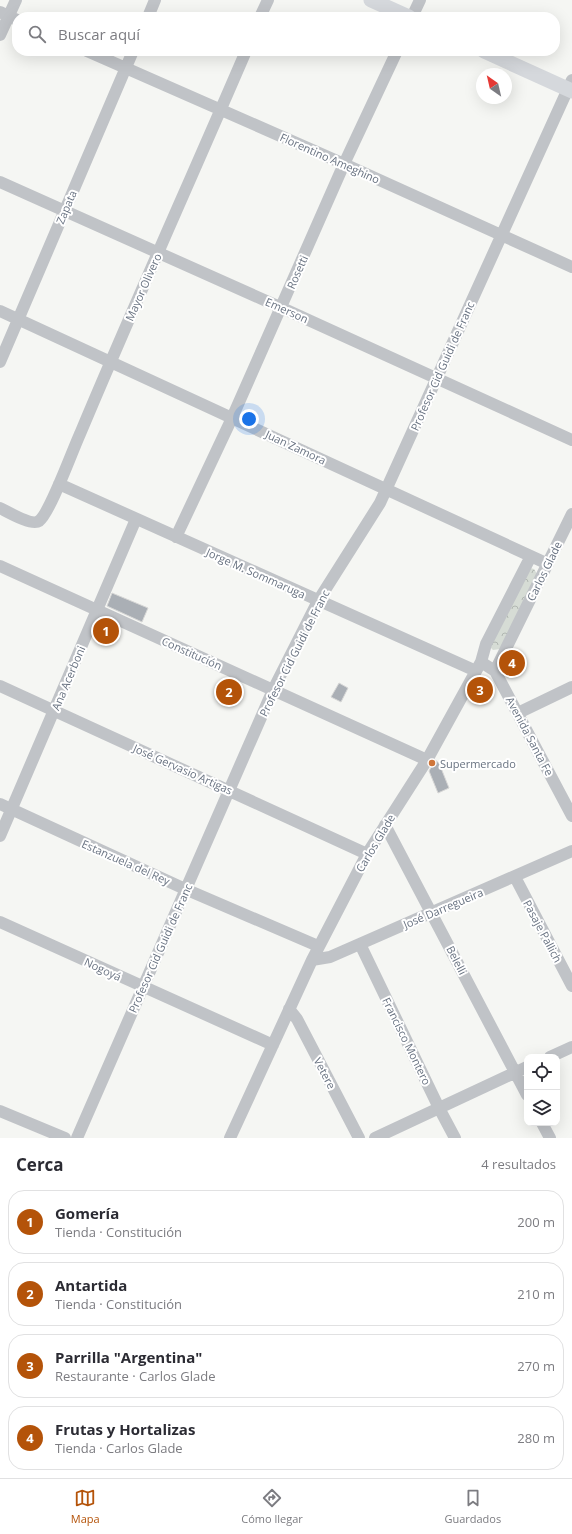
<!DOCTYPE html>
<html lang="es">
<meta charset="utf-8">
<style>
:root{--surface:#fff;--page:#f7f7f7;--text:#2b2b33;--muted:#7c7c81;--line:#e1e1e2;--accent:#b45309}
body{margin:0;font-family:"Open Sans",sans-serif;background:var(--page);color:var(--text)}
.controls{position:absolute;right:12px;bottom:12px;display:grid;overflow:hidden;border-radius:8px;box-shadow:0 4px 16px #0002}
.controls button{width:36px;height:36px;display:grid;place-items:center;padding:0;border:0;border-bottom:1px solid var(--line);background:var(--surface);color:var(--text);font:20px sans-serif}
.compass{position:absolute;left:476px;top:68px;width:36px;height:36px;border-radius:50%;background:var(--surface);box-shadow:0 4px 16px #0002;rotate:326deg}
.you{position:absolute;left:249px;top:419px;width:14px;height:14px;margin:-10px;border:3px solid #fff;border-radius:50%;background:#1a73e8;box-shadow:0 0 0 6px #1a73e833}
.badge{display:grid;place-items:center;width:26px;height:26px;border-radius:50%;background:var(--accent);color:#fff;font-size:13px;font-weight:700}
.pin{position:absolute;translate:-50% -50%;border:2px solid #fff;box-shadow:0 1px 4px #0006}
.list{margin:0;padding:0;list-style:none}
h2{display:flex;justify-content:space-between;align-items:center;height:52px;margin:0;padding:0 16px;font-size:17px}
h2 small{font-size:13px;font-weight:400;color:var(--muted)}
.list li{display:grid;grid-template-columns:26px 1fr auto;gap:12px;align-items:center;box-sizing:border-box;height:64px;margin:0 8px 8px;padding:0 8px;border:1px solid var(--line);border-radius:16px}
.list b{display:block;font-size:15px;white-space:nowrap}
.list p{margin:0;font-size:13px;white-space:nowrap;color:var(--muted)}
.list em{font-size:13px;font-style:normal;color:var(--muted)}
.icon{flex:none;width:22px;height:22px;fill:none;stroke:currentColor;stroke-width:2;stroke-linecap:round;stroke-linejoin:round}
.map{position:relative;flex:none;width:572px;height:1138px;overflow:hidden}
.search{position:absolute;background:var(--surface);box-shadow:0 4px 16px #0002;left:12px;right:12px;top:12px;height:44px;display:flex;align-items:center;gap:10px;box-sizing:border-box;padding:0 14px;border-radius:16px;color:var(--muted);font-size:15px}
.sheet{height:340px;background:var(--surface)}
nav{display:flex;justify-content:space-around;align-items:center;box-sizing:border-box;height:56px;border-top:1px solid var(--line);background:var(--surface);font-size:11px;color:var(--muted)}
nav a{display:grid;justify-items:center;gap:2px}
nav .on{color:var(--accent)}
.map>svg:first-child{display:block}
.park{fill:url(#park-crowns)}
.building{fill:#aaafb5;stroke:#d7d7d6}
.lines{fill:none;stroke-linecap:round;stroke-linejoin:round}
.minor{stroke:#c0c3c7;stroke-width:12}
.major{stroke:#d5d8dc;stroke-width:15}
.poi-dot{fill:#cf763a;stroke:#fff;stroke-width:1.5}
.labels{text-anchor:middle;dominant-baseline:central;stroke-width:4;stroke-linejoin:round;paint-order:stroke}
.street-label{font-size:11px;fill:#687281;stroke:#fff}
.poi-label{font-size:11px;fill:#687281;stroke:#fff;text-anchor:start}
</style>
<div class="map">
<svg width="572" height="1138" viewBox="0 0 572 1138">
<defs>
<pattern id="park-crowns" width="20" height="18" patternUnits="userSpaceOnUse"><rect width="20" height="18" fill="#d6dcd5"/><path d="M2 6a3 3 0 1 1 6 0M12 15a3 3 0 1 1 6 0" fill="none" stroke="#b1b7b2"/></pattern>
</defs>
<rect width="100%" height="100%" fill="#f5f6f3"/>
<path class="park" d="M 530,568 L 534,569 L 537,574 L 500,649 L 493,650 L 491,648 L 489,641 Z"/>
<path class="building" d="M 112,593 L 148,608 L 142,622 L 107,606 Z
M 102,624 L 113,629 L 109,637 L 98,632 Z
M 512,657 L 519,668 L 510,674 L 507,671 L 508,665 Z
M 227,680 L 239,685 L 231,704 L 218,699 Z
M 339,683 L 348,688 L 341,702 L 331,697 Z
M 479,684 L 486,689 L 481,697 L 474,692 Z
M 435,760 L 439,763 L 449,788 L 438,793 L 429,771 Z"/>
<g class="lines">
<path class="minor" d="M 0,12 L 17,20
M 148,17 L 155,0
M 260,17 L 268,0
M 412,17 L 420,0
M 0,35 L 16,0
M 87,51 L 344,164 L 572,267
M 0,182 L 282,308 L 572,440
M 0,311 L 548,564
M 0,362 L 133,51
M 59,484 L 476,671
M 0,508 C 8,512 32,526 39,521 C 50,513 73,449 80,434 C 134,305 191,179 246,51
M 176,537 L 232,418 L 344,164 L 397,51
M 0,566 L 427,760
M 481,662 L 495,671 L 572,816
M 495,671 L 572,514
M 0,686 L 367,854
M 518,713 L 572,687
M 0,804 L 185,889 L 318,946
M 385,825 L 527,1095
M 0,836 L 136,519
M 515,877 L 572,986
M 0,922 L 273,1045
M 360,944 L 439,1108 L 455,1138
M 312,960 L 330,957 L 572,851
M 289,1009 L 297,1019 L 359,1138
M 550,1057 L 572,1047
M 0,1111 L 65,1138
M 542,1123 L 550,1138
M 77,1138 L 273,690 L 318,601 L 380,503 L 572,80
M 230,1138 L 312,960 L 367,854 L 427,760 L 476,671 L 481,662 L 486,644 L 531,556
M 375,1138 L 527,1067"/>
<path class="major" d="M 371,0 L 409,17
M 484,51 L 572,91"/>
</g>
<circle class="poi-dot" cx="432" cy="763" r="4"/>
<g class="labels">
<g class="street-label">
<text transform="translate(330 158) rotate(24)">Florentino Ameghino</text>
<text transform="translate(66 207) rotate(-67)">Zapata</text>
<text transform="translate(297 272) rotate(-66)">Rosetti</text>
<text transform="translate(143 287) rotate(-66)">Mayor Olivero</text>
<text transform="translate(287 310) rotate(24)">Emerson</text>
<text transform="translate(442 366) rotate(-66)">Profesor Cid Guidi de Franc</text>
<text transform="translate(296 447) rotate(25)">Juan Zamora</text>
<text transform="translate(544 571) rotate(-64)">Carlos Glade</text>
<text transform="translate(256 573) rotate(24)">Jorge M. Sommaruga</text>
<text transform="translate(192 653) rotate(24)">Constitución</text>
<text transform="translate(294 653) rotate(-63)">Profesor Cid Guidi de Franc</text>
<text transform="translate(68 678) rotate(-67)">Ana Acerboni</text>
<text transform="translate(530 736) rotate(62)">Avenida Santa Fe</text>
<text transform="translate(183 769) rotate(24)">José Gervasio Artigas</text>
<text transform="translate(375 843) rotate(-59)">Carlos Glade</text>
<text transform="translate(126 862) rotate(24)">Estanzuela del Rey</text>
<text transform="translate(443 908) rotate(-23)">José Darregueira</text>
<text transform="translate(543 931) rotate(62)">Pasaje Pallich</text>
<text transform="translate(160 948) rotate(-66)">Profesor Cid Guidi de Franc</text>
<text transform="translate(457 960) rotate(63)">Belelli</text>
<text transform="translate(103 969) rotate(25)">Nogoyá</text>
<text transform="translate(407 1041) rotate(64)">Francisco Montero</text>
<text transform="translate(325 1073) rotate(62)">Vetere</text>
</g>
<g class="poi-label">
<text x="440" y="763">Supermercado</text>
</g>
</g>
</svg>
<div class="controls">
<button><svg class="icon" aria-label="locate" viewBox="0 0 24 24"><circle cx="12" cy="12" r="6"/><path d="M12 2v4M12 18v4M2 12h4M18 12h4"/></svg></button>
<button><svg class="icon" aria-label="layers" viewBox="0 0 24 24"><path d="M12 4l9 5-9 5-9-5zM3 14l9 5 9-5"/></svg></button>
</div>
<svg class="compass" viewBox="-18 -18 36 36"><path d="M0-13l5 13h-10z" fill="#e53935"/><path d="M0 13l5-13h-10z" fill="#7c7c81"/></svg>
<div class="you"></div>
<div class="pin badge" style="left:106px;top:631px">1</div>
<div class="pin badge" style="left:229px;top:692px">2</div>
<div class="pin badge" style="left:480px;top:690px">3</div>
<div class="pin badge" style="left:512px;top:663px">4</div>
<div class="search"><svg class="icon" aria-label="search" viewBox="0 0 24 24"><circle cx="10" cy="10" r="6"/><path d="M15 15l6 6"/></svg>Buscar aquí</div>
</div>
<section class="sheet">
<h2>Cerca<small>4 resultados</small></h2>
<ul class="list">
<li><span class="badge">1</span><div><b>Gomería</b><p>Tienda · Constitución</p></div><em>200 m</em></li>
<li><span class="badge">2</span><div><b>Antartida</b><p>Tienda · Constitución</p></div><em>210 m</em></li>
<li><span class="badge">3</span><div><b>Parrilla &quot;Argentina&quot;</b><p>Restaurante · Carlos Glade</p></div><em>270 m</em></li>
<li><span class="badge">4</span><div><b>Frutas y Hortalizas</b><p>Tienda · Carlos Glade</p></div><em>280 m</em></li>
</ul>
</section>
<nav>
<a class="on"><svg class="icon" aria-label="map" viewBox="0 0 24 24"><path d="M3 6l6-2 6 2 6-2v14l-6 2-6-2-6 2zM9 4v14M15 6v14"/></svg>Mapa</a>
<a><svg class="icon" aria-label="directions" viewBox="0 0 24 24"><path d="M12 3l9 9-9 9-9-9zM9 14v-3h6M13 9l2 2-2 2"/></svg>Cómo llegar</a>
<a><svg class="icon" aria-label="saved" viewBox="0 0 24 24"><path d="M7 4h10v16l-5-4-5 4z"/></svg>Guardados</a>
</nav>
